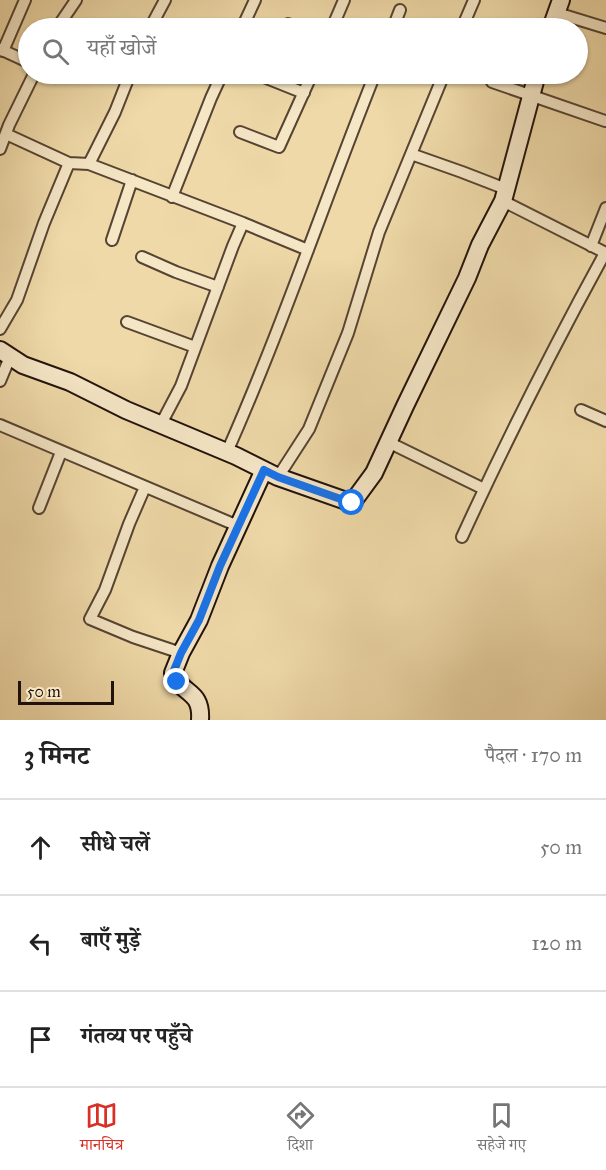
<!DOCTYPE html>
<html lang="hi">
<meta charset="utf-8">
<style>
:root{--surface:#fff;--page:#f6f6f6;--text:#222;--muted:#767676;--line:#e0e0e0;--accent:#d93025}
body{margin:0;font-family:"IM FELL Great Primer","Noto Serif Devanagari",serif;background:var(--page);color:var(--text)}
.scale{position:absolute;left:18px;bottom:15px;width:96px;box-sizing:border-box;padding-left:6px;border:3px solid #23120b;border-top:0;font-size:16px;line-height:21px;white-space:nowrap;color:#23120b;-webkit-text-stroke:4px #f5e6c6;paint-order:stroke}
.stop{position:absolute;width:18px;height:18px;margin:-14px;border:4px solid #1a73e8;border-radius:50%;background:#fff}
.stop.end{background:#1a73e8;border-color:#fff;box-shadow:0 2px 6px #0008}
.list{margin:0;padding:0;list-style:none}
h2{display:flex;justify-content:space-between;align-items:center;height:78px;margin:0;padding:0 24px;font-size:26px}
h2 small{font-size:20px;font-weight:400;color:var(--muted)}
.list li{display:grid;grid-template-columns:39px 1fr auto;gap:18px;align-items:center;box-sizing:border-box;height:96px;padding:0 24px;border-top:2px solid var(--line)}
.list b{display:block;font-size:22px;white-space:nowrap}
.list em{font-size:20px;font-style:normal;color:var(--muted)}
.icon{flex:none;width:33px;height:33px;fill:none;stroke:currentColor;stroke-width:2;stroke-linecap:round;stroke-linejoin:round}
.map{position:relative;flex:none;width:606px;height:720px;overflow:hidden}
.search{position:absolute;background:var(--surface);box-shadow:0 2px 4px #0004;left:18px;right:18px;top:18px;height:66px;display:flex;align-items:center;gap:15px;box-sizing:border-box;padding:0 21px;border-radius:33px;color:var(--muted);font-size:22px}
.sheet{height:366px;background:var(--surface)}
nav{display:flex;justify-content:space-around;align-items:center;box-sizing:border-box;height:84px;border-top:2px solid var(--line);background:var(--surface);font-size:16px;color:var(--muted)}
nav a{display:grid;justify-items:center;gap:3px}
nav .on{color:var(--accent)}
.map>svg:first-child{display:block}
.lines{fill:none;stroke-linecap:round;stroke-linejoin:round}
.street-casing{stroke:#564432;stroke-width:14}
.secondary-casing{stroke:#23120b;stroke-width:20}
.street{stroke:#f5e6c6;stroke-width:10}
.secondary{stroke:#f5e6c6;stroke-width:16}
.route{stroke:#1a73e8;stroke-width:8}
</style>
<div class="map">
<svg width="606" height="720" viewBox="0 0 606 720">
<rect width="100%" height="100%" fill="#efd9a8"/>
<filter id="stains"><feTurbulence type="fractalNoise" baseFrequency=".00333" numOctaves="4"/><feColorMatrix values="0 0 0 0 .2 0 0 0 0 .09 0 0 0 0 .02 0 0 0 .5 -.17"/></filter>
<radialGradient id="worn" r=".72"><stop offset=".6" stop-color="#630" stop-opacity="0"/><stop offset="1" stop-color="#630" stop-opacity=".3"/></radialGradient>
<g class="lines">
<defs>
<path id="street" d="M 557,13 L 606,28
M 288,24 L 299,28
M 57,28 L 76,0
M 150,28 L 165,0
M 242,28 L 255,0
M 332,28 L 344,0
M 393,28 L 400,10
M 462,28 L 474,0
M 0,49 L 28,62
M 3,51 L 25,0
M 264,77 L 304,93
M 492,82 L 605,121
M 240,132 L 279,147 L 312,74
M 6,134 L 69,163
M 0,149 L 9,125 L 34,74
M 411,154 L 462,172 L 506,189
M 89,164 L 243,223 L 308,250
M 172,197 L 211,98 L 222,74
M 503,201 L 606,253
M 112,240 L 132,180
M 591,246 L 606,208
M 142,257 L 176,272 L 218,287
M 127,322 L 195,347
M 0,329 L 17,300 L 44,223 L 69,163 L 89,164 L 115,112 L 130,74
M 0,381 L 10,357
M 581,410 L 606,421
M 161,424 L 181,386 L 233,246 L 243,223
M 0,425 L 238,526
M 388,442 L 484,489
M 227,452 C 282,328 325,199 375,74
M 278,477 L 309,429 L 348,333 L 379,232 L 444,74
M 145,487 L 129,524 L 105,590 L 90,619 L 133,637 L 181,653
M 39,508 L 61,452
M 462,537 C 506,441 554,346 605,253"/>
<path id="secondary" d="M 551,28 L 561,0
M 0,350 L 23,365 L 70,382 L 126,410 L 236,456 L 278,477 L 352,503 L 374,473 L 405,406 L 467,278 L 480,245 L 503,201 L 537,74
M 200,720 C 202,689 182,696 173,673 L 181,653 L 199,620 L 220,566 L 264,470"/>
</defs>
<use href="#street" class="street-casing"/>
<use href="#secondary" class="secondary-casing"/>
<use href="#street" class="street"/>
<use href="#secondary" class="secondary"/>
</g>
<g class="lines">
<path class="route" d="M 177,682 L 173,673 L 181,653 L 199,620 L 220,566 L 264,470 L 278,477 L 352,503"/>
</g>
<rect width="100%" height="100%" filter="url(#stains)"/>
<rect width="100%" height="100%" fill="url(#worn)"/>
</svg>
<div class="scale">50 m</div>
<div class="stop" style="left:352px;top:503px"></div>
<div class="stop end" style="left:177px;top:682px"></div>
<div class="search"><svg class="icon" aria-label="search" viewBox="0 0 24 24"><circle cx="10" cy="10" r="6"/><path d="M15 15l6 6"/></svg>यहाँ खोजें</div>
</div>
<section class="sheet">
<h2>3 मिनट<small>पैदल · 170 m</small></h2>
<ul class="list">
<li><svg class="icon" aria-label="ahead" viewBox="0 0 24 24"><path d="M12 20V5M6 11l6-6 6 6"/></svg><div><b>सीधे चलें</b></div><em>50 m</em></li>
<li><svg class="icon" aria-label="left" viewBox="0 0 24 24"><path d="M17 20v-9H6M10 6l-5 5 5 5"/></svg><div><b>बाएँ मुड़ें</b></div><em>120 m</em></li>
<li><svg class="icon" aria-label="arrive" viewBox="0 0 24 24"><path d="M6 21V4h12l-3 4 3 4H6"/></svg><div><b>गंतव्य पर पहुँचे</b></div></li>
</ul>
</section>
<nav>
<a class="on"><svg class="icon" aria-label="map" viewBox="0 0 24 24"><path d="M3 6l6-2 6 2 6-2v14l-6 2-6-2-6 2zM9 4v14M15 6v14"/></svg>मानचित्र</a>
<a><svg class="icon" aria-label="directions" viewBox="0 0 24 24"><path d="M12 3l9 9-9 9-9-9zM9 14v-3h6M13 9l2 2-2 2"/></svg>दिशा</a>
<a><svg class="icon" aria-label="saved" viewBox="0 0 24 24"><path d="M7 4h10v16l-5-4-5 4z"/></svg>सहेजे गए</a>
</nav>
